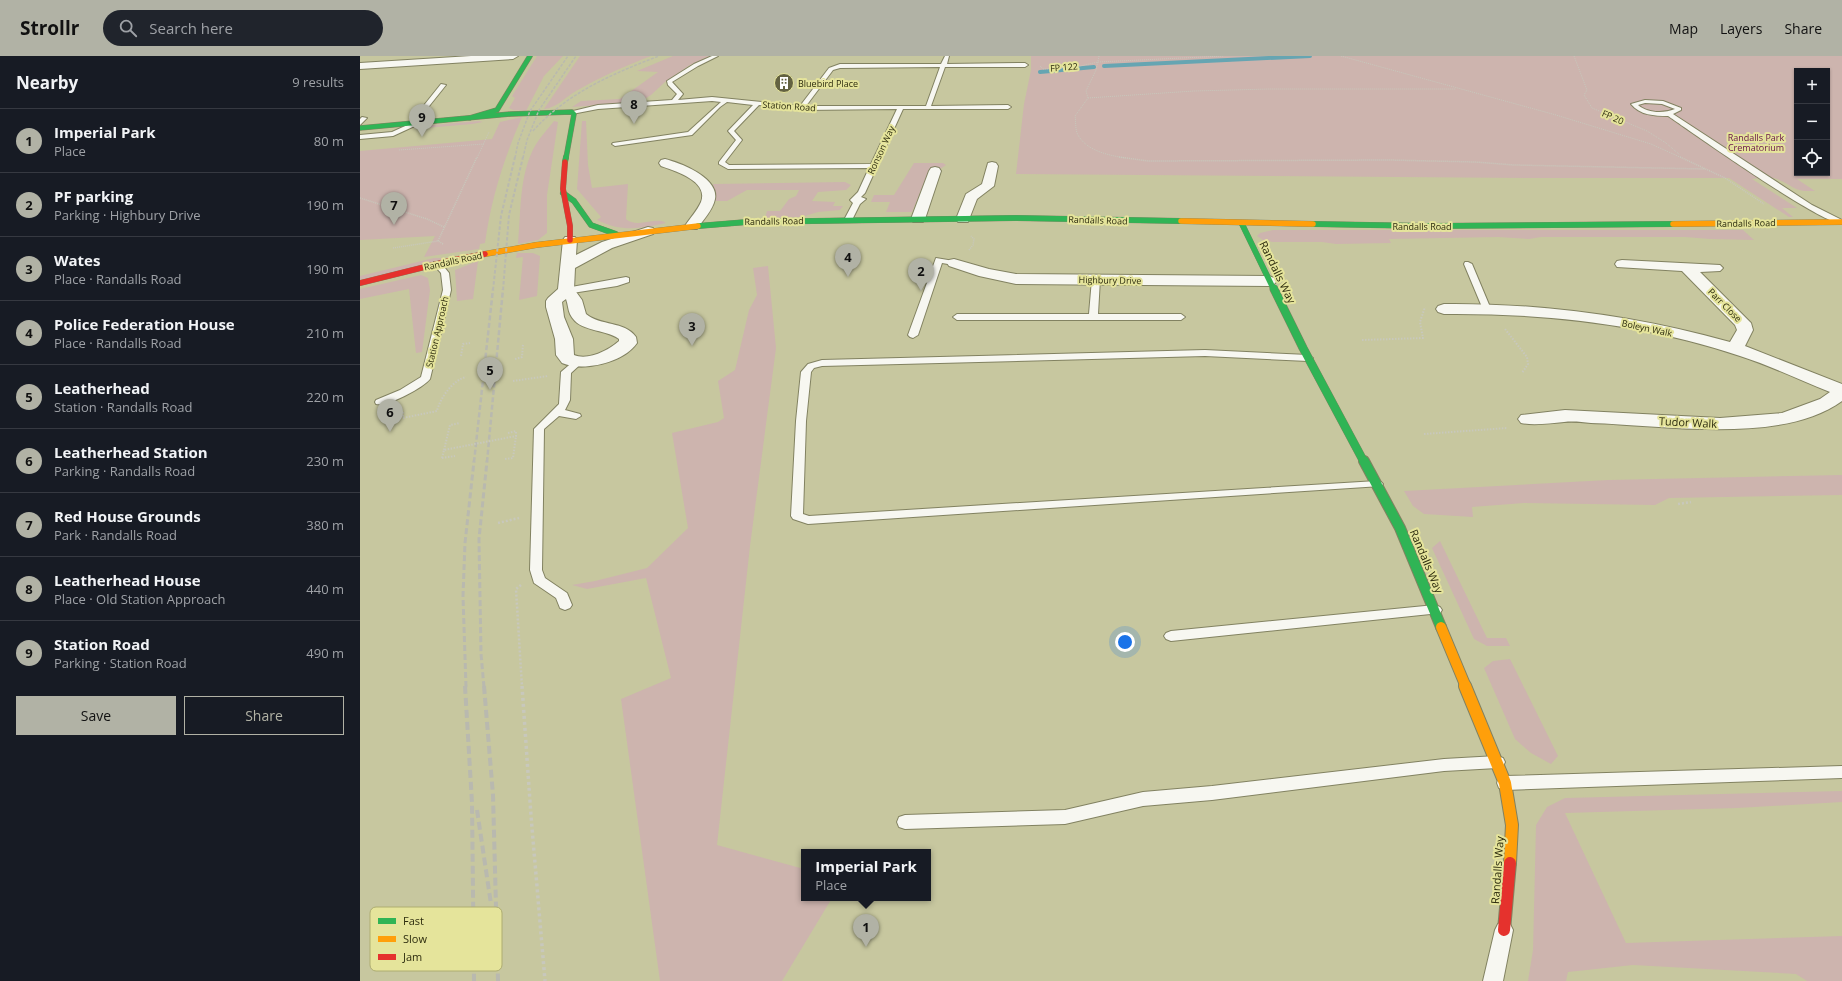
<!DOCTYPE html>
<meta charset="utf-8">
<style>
:root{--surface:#171b24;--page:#20242c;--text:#f1f3f6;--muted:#9ea1a6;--line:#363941;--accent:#b1b2a5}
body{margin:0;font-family:"Open Sans",sans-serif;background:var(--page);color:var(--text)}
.controls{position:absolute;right:12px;top:12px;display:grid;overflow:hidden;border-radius:0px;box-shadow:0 1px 3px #0004}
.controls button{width:36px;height:36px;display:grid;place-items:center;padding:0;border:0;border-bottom:1px solid var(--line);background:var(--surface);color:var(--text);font:20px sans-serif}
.you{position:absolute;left:765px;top:586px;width:14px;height:14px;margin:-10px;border:3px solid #fff;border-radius:50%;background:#1a73e8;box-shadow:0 0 0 6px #1a73e833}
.badge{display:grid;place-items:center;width:26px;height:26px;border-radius:50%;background:var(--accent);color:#111;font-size:13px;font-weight:700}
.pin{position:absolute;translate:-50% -33px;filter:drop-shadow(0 1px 2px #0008)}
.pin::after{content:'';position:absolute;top:21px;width:14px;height:12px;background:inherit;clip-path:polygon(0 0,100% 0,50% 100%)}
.popup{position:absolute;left:441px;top:793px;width:130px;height:52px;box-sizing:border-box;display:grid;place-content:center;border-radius:0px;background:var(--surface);filter:drop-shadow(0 1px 3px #0005);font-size:13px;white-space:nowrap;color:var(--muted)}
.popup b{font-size:15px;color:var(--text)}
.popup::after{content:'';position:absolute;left:50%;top:100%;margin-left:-8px;border:8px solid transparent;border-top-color:var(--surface)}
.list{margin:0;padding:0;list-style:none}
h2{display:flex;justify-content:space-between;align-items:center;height:52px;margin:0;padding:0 16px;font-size:17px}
h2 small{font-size:13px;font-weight:400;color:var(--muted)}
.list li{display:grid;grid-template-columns:26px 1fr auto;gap:12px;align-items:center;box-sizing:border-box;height:64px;padding:0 16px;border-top:1px solid var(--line)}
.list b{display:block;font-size:15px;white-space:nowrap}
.list p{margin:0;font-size:13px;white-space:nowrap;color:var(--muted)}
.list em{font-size:13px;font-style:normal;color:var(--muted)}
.actions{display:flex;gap:8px;padding:12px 16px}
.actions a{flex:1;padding:9px 0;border:1px solid var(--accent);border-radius:0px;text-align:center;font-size:14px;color:var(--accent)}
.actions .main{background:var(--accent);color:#111}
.icon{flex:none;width:22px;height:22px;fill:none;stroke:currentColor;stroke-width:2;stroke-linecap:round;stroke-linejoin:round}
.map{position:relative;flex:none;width:1482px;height:925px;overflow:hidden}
header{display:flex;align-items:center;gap:24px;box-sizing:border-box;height:56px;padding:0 20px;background:var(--accent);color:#111}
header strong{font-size:19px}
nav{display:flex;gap:22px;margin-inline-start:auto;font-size:14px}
.search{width:280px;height:36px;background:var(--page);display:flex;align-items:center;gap:10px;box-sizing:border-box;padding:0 14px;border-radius:22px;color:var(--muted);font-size:15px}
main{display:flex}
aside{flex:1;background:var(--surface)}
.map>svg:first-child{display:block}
.green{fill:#cdb4ae;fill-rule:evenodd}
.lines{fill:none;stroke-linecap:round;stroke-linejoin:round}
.stream{stroke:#66a5b2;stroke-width:4}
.lane-casing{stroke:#828261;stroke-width:2}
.street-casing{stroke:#828261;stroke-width:2}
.fast-far3-casing{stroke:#828261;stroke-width:5.5}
.fast-far2-casing{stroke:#828261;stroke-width:6}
.fast-far1-casing{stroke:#828261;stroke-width:9}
.fast-casing{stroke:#828261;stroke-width:12}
.slow-far2-casing{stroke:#828261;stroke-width:6}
.slow-far1-casing{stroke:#828261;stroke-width:12}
.slow-casing{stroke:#828261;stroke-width:14}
.jam-far1-casing{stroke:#828261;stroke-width:6}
.jam-casing{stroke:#828261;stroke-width:14}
.path-far4{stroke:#c8c8bc;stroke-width:1;stroke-dasharray:1 1;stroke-linecap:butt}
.path-far3{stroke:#c8c8bc;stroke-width:1.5;stroke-dasharray:1 1;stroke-linecap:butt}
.path-far2{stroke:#c8c8bc;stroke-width:2;stroke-dasharray:1.5 1.5;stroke-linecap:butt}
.path-far1{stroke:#c8c8bc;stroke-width:2.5;stroke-dasharray:2 2;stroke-linecap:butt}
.path{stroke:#c8c8bc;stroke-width:3.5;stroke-dasharray:3 3;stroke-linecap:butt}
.lane{fill:#f7f7f1;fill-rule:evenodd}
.street{fill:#f7f7f1;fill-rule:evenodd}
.fast-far3{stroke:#30b455;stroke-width:4.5}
.fast-far2{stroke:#30b455;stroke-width:5.5}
.fast-far1{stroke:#30b455;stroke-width:8}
.fast{stroke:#30b455;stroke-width:10}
.slow-far2{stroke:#ff9f0a;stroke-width:5.5}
.slow-far1{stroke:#ff9f0a;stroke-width:10}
.slow{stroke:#ff9f0a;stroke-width:12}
.jam-far1{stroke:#e5322d;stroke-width:5.5}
.jam{stroke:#e5322d;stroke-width:12}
.rail-far4{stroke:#b9b9af;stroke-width:1.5;stroke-dasharray:3 1.5;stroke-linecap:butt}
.rail-far3{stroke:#b9b9af;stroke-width:2;stroke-dasharray:3.5 2;stroke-linecap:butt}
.rail-far2{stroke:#b9b9af;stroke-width:2.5;stroke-dasharray:5 2.5;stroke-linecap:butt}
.rail-far1{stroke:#b9b9af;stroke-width:3;stroke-dasharray:6 3;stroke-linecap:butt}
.rail{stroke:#b9b9af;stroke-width:4;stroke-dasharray:8 4;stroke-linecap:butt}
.path-bridge{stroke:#c8c8bc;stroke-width:2;stroke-dasharray:1.5 1.5;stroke-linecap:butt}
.labels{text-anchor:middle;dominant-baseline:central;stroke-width:4;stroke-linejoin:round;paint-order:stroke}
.far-street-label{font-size:9px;fill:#2d2c0e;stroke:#e5e49b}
.far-poi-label{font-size:9px;fill:#2d2c0e;stroke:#e5e49b;text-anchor:start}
.far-park-label{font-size:9px;fill:#671248;stroke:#e5e49b}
.street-label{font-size:11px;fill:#2d2c0e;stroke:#e5e49b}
.key{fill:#e5e49b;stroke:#aead71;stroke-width:1}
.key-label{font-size:11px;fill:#2d2c0e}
</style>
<header>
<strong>Strollr</strong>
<div class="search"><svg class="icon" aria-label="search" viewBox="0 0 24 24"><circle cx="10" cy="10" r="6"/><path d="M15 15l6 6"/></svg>Search here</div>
<nav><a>Map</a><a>Layers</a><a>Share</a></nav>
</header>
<main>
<aside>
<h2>Nearby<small>9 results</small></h2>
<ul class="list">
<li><span class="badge">1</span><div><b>Imperial Park</b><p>Place</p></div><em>80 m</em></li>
<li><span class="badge">2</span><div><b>PF parking</b><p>Parking · Highbury Drive</p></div><em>190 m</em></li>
<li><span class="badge">3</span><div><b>Wates</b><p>Place · Randalls Road</p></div><em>190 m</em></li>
<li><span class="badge">4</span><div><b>Police Federation House</b><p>Place · Randalls Road</p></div><em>210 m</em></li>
<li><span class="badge">5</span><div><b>Leatherhead</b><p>Station · Randalls Road</p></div><em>220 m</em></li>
<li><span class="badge">6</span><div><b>Leatherhead Station</b><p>Parking · Randalls Road</p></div><em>230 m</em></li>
<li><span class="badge">7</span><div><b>Red House Grounds</b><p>Park · Randalls Road</p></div><em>380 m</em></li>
<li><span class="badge">8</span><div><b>Leatherhead House</b><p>Place · Old Station Approach</p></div><em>440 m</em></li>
<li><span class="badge">9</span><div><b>Station Road</b><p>Parking · Station Road</p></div><em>490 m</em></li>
</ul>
<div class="actions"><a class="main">Save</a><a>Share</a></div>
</aside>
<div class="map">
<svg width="1482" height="925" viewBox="0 0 1482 925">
<rect width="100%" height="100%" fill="#c7c79f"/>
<path class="green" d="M 177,0 L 203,0 L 184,20 L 166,55 L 153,54 L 149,52 L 155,42 L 152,40 Z
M 220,0 L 291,0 C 265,10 240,21 216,35 C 205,41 197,52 184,53 Z
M 313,0 L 350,0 L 330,9 L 305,26 L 291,39 L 280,46 L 212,51 L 221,45 L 260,43 L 298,16 L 277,15 Z
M 671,0 L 1482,0 L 1482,123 L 1437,123 L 1455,135 C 1433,136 1435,130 1417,123 C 1411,121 1399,122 1392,123 L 1437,152 L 1422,152 L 1433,161 L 1429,161 L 1369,122 L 1176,122 L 656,118 L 664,48 L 671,14 ZM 1437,15 L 1467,15 L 1467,117 L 1437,117 Z
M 162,61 C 144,102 131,143 125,187 L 120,188 L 119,193 L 64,201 L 75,180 L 0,184 L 0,95 L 132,83 L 140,66 Z
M 119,65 L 123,66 L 112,68 L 54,73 L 61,70 Z
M 194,65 L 198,66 L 187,139 L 187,177 L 178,184 L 158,188 C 161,156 159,118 175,90 C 180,81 188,73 194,65 Z
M 222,65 L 226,65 L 228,109 L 232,132 L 268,128 L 266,163 C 277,173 297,160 306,167 C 281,173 261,176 237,164 L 241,161 L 217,133 Z
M 554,107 L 583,107 L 586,109 L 580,113 L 570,113 L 552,156 L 526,156 L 530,146 L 511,146 L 514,139 L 534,139 Z
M 485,126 L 491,129 L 486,134 L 458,136 L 452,145 L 475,146 L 473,150 L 483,150 L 480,154 L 458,156 L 442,161 L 405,162 L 407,155 L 420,155 L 429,143 L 436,140 L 439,134 L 387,134 L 367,145 L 355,145 L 353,128 Z
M 913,174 L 1383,174 L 1394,184 L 1350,183 L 1325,181 L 1181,181 L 1169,183 L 1138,181 L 1029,183 L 1031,187 L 976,188 L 962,186 L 913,186 L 903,184 L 897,180 L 900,177 Z
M 157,197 L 173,197 L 180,200 L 177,240 L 159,244 L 163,201 L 156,202 Z
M 74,202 L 82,202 L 81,205 L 0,224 L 0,220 Z
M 118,205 L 113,243 L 97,245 L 95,214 Z
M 408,210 L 416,292 L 390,490 L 357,789 L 444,813 L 444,842 L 472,842 L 422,925 L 300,925 L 261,643 L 311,622 L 286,522 L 227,533 L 212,529 L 235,525 L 287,512 L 328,472 L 312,377 L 358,366 L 364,362 L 358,325 L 375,314 L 389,254 L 397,239 L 393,212 Z
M 61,219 L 68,222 L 70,234 L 62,296 L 56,297 L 49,233 L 0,243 L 0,233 Z
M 1482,419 L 1482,439 L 1309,442 L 1295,449 L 1164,447 L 1112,451 L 1113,461 L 1064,458 L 1053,450 L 1044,435 L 1248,424 Z
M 1080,485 L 1127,582 L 1146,582 L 1150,590 L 1127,590 L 1114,583 L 1072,492 Z
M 1150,603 L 1198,700 L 1191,708 L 1171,697 L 1155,683 L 1124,612 L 1133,605 Z
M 1482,735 L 1482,746 L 1377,752 L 1205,757 L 1266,887 L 1482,880 L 1482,925 L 1447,925 L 1436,918 L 1273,909 L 1208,916 L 1206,925 L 1168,925 L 1173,894 L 1176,769 L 1187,751 L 1205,742 Z"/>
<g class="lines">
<path class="stream" d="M 744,10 L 950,0
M 680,16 L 734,11"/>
<defs>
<path id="lane" d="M 352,0 L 358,0 L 338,10 L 312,26 L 323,38 L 318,44 L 352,41 L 440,50 L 469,12 L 480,8 L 581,8 L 585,0 L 589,0 L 587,8 L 665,7 L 668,9 L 665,11 L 585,11 L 571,50 L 648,49 L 651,51 L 648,53 L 543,53 L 505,137 L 501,141 L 506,143 L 500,148 L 491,166 L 488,166 L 484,164 L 493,147 L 490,144 L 498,136 L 509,112 L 368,113 L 359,108 L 359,106 L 376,84 L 368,75 L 393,49 L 367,46 L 360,51 L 332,79 L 255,90 L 252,88 L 253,87 L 328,76 L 361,46 L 352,45 L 238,53 L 212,58 L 209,56 L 238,49 L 312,44 L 317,38 L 308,29 L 307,25 L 334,8 ZM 580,11 L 566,50 L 446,50 L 473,14 L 480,12 ZM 399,49 L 442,54 L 537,53 L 511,108 L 369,109 L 365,106 L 382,84 L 374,75 Z
M 81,28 L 86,29 L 58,64 L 59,68 L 33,80 L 0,83 L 0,79 L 32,76 L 54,66 L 53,63 Z
M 1285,44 L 1303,45 L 1321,52 L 1321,54 L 1313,58 L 1452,149 L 1482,164 L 1482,167 C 1468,173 1329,74 1308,60 C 1294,60 1280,59 1271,48 ZM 1285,47 L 1302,48 L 1315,53 C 1303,58 1287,57 1278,49 Z
M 2,61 L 7,62 L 0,69 L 0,63 Z
M 576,202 L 594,205 L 598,207 L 594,209 L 582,207 L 558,279 L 553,282 L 550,281 L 548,279 Z
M 74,206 L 80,206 L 89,217 L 91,234 L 70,323 C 63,332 27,351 16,348 L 15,346 L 16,344 L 40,334 L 61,321 L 83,234 L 81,217 L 73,208 Z
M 1105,206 L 1108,206 L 1112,208 L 1130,251 L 1129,253 L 1126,254 L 1122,251 L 1104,208 Z
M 736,220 L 740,223 L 738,258 L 821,258 L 825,261 L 821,264 L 597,264 L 593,261 L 597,258 L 729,258 L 732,223 Z
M 266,221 L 269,222 L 269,226 L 257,230 L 206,238 L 202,235 L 206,232 Z
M 845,294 L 948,299 L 953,302 L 948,305 L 845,300 L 462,310 L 454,312 L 451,316 L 446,365 L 443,458 L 449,460 L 1017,425 L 1021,426 L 1023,428 L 1021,430 L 448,468 L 433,463 L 431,460 L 436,365 L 441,316 L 448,308 L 462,304 Z
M 218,303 L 223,306 L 211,317 L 210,344 L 205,354 L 220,358 L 221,360 L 216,363 L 199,360 L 184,373 L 182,514 L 185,522 L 207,537 L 212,549 L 210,552 L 205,554 L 200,552 L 196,542 L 174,527 L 170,514 L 174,373 L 199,348 L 201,316 L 215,304 Z
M 1075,549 L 1080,551 L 1082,554 L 1080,557 L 811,585 L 806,583 L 804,580 L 806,577 L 811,575 Z
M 1137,700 L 1143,702 L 1145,706 L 1143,710 L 1137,712 L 1084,715 L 852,744 L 783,750 L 705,768 L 545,773 L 539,771 L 537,766 L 539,761 L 545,759 L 705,754 L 783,736 L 852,730 L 1084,703 Z
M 1482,710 L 1482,722 L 1145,734 L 1139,732 L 1137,727 L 1139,722 L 1145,720 Z
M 1144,865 L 1150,868 L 1153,874 L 1143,925 L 1123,925 L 1135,874 L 1138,868 Z"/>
<path id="street" d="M 111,0 L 158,0 L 153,3 L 0,13 L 0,7 Z
M 305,103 C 321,107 359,122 355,143 C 353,154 343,164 337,173 L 327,173 L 325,170 C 330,162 337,155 341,146 C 349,125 315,115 301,110 L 299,107 L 301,104 Z
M 632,106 L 636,107 L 638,110 L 634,130 L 617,143 L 608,166 L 598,166 L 596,163 L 606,138 L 622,128 L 628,107 Z
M 575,111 L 579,112 L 581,115 L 565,163 L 563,166 L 553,166 L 551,163 L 569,115 L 571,112 Z
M 288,171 L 293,172 L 295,175 L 293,178 L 252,192 L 215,212 L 214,233 L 222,244 L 226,258 C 240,270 265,265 276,281 L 277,287 C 263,307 223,316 202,307 L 196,299 L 195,283 L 186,251 L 186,245 L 188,242 L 198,233 L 203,184 L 205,181 L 215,181 L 217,184 L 216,199 L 242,186 ZM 206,243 C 208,248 208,254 210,258 C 219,277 244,272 259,283 L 259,285 C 249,294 228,305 214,299 L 213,283 L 204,261 L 202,246 Z
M 594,203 L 629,213 L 656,218 L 909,220 L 914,222 L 917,225 L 914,228 L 909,230 L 656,228 L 619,220 L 589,210 L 587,207 L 589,204 Z
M 1262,204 L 1360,209 L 1363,212 L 1360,215 L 1340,216 L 1391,267 L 1393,274 L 1385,290 L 1482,328 L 1482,345 C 1422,389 1303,369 1231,367 C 1222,366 1213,365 1204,366 C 1190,367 1175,370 1161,367 L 1158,363 L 1161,359 L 1205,354 L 1360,362 L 1422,357 L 1460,343 L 1470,336 C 1440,324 1411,310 1380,300 C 1285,268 1184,257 1084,258 L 1078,256 L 1076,253 L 1078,250 L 1084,248 C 1182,247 1276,260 1370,286 L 1377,274 L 1375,269 L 1322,215 L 1257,211 L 1255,208 L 1257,205 Z"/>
<path id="fast-far3" d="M 110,62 L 137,54 L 170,0
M 0,72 L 151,58 L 212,56 L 214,58 L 206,102"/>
<path id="fast-far2" d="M 205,106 L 206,101
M 203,137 L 214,145 L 231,169 L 256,178
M 882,168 L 914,234
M 953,168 L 1067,170 L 1313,168
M 338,170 L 387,166 L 655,162 L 821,165"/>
<path id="fast-far1" d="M 914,233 L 943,292 L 1004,406"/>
<path id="fast" d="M 1004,405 L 1040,472 L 1081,571"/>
<path id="slow-far2" d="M 821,165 L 953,168
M 1313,168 L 1482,166
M 125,198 L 176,189 L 338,170"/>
<path id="slow-far1" d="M 1081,571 L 1106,631"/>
<path id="slow" d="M 1105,630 L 1145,727 L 1152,769 L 1150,807"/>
<path id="jam-far1" d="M 205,106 L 203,133 L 210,170 L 210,184
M 0,227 L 93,204 L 125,198"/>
<path id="jam" d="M 1144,874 L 1150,807"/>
</defs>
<use href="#lane" class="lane-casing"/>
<use href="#street" class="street-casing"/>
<use href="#fast-far3" class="fast-far3-casing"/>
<use href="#fast-far2" class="fast-far2-casing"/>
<use href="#fast-far1" class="fast-far1-casing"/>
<use href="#fast" class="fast-casing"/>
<use href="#slow-far2" class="slow-far2-casing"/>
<use href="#slow-far1" class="slow-far1-casing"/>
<use href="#slow" class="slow-casing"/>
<use href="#jam-far1" class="jam-far1-casing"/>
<use href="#jam" class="jam-casing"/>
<path class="path-far4" d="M 739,0 L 736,14 L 726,35 L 728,42 L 715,60 C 716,65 715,74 718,79 C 727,95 748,99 765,102
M 981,0 L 1196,59 L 1291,88 L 1322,102
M 1214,0 L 1227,34 L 1224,39 L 1232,52 L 1287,75 L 1306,87 L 1320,99
M 680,10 L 683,13 L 711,12 L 738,6 L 864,0
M 728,42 L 834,35 L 909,33 L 1096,33
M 39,94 L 124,88
M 117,102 L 129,76"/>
<path class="path-far3" d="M 759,101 L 788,105 L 1029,104 L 1115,106 L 1154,109 L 1345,113
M 1320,101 L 1365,122 L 1404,148
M 0,142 L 67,163 L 84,171
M 83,188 L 78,185 L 117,101
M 33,192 L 78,185
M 609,194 L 613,189 L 614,183 L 611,180"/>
<path class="path-far2" d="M 1145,273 L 1167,301 L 1168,308 L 1162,317
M 1002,284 L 1063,282 L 1060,266 L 1065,251
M 101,300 L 103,288 L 110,287
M 155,303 L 162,301 L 163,288
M 153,325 L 188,320
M 43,356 L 43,362 L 77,355 C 80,342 93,324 106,321
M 148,377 L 156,375
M 1064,378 L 1147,372
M 84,394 L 90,369 L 100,367
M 82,402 L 95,400
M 145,403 L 153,402 L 156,380"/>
<path class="path-far1" d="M 1318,448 L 1331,446
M 138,467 L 159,462
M 161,529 L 156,533 L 162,631"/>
<path class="path" d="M 162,630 L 171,760 L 185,925"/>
<use href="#lane" class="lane"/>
<use href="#street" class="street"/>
<use href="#fast-far3" class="fast-far3"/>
<use href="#fast-far2" class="fast-far2"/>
<use href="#fast-far1" class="fast-far1"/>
<use href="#fast" class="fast"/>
<use href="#slow-far2" class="slow-far2"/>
<use href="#slow-far1" class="slow-far1"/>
<use href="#slow" class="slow"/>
<use href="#jam-far1" class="jam-far1"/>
<use href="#jam" class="jam"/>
<path class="rail-far4" d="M 173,75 C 207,37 252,18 299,0
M 155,102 L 158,87 L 170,55 L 208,0
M 163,102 L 167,84 L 179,54 L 216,0"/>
<path class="rail-far3" d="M 133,234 L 141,160 L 155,101
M 143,234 L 149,159 L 163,101"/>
<path class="rail-far2" d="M 114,406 L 133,233
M 127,406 L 143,233"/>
<path class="rail-far1" d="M 106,631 L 103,540 L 105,487 L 114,405
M 124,631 L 121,598 L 119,483 L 127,405"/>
<path class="rail" d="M 105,630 L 112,747 L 114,925
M 124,630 L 133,739 L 138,925
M 117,754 L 131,848"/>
<path class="path-bridge" d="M 82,402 L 84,394 L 156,380 L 156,375"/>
</g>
<defs>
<symbol id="building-disc" viewBox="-11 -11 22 22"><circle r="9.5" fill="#636241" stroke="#e5e49b"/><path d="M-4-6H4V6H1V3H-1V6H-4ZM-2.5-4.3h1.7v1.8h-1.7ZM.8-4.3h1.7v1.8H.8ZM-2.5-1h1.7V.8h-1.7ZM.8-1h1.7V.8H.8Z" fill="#fff"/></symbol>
</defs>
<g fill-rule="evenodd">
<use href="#building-disc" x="413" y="16" width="22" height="22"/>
</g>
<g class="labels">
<g class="far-street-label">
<text transform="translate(704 11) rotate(-5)">FP 122</text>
<text transform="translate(429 50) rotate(4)">Station Road</text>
<text transform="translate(1253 61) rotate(23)">FP 20</text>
<text transform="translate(521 94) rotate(-65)">Ronson Way</text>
<text transform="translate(738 164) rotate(2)">Randalls Road</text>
<text transform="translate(414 165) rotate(-1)">Randalls Road</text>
<text transform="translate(1386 167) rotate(-1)">Randalls Road</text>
<text x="1062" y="170">Randalls Road</text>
<text transform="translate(93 205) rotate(-12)">Randalls Road</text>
<text transform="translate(750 224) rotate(1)">Highbury Drive</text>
<text transform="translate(1365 249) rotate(45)">Parr Close</text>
<text transform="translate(1287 272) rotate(12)">Boleyn Walk</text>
<text transform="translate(77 276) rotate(-77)">Station Approach</text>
</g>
<g class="far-poi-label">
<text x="438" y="27">Bluebird Place</text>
</g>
<g class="far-park-label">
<text x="1396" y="81">Randalls Park<tspan x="1396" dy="10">Crematorium</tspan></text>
</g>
<g class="street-label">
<text transform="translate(918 216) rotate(64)">Randalls Way</text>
<text transform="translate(1328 366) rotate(3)">Tudor Walk</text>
<text transform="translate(1067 505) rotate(67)">Randalls Way</text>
<text transform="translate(1137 814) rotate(-86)">Randalls Way</text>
</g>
</g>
<rect x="10" y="851" width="132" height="64" rx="6" class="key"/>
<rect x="18" y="862" width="18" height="6" fill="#30b455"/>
<rect x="18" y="880" width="18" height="6" fill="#ff9f0a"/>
<rect x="18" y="898" width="18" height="6" fill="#e5322d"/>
<g class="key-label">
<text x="43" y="869">Fast</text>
<text x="43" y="887">Slow</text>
<text x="43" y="905">Jam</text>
</g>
</svg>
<div class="controls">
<button>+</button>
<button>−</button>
<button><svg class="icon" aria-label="locate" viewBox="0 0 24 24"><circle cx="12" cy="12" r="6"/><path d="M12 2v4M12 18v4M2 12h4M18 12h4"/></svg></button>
</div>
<div class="you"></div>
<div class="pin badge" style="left:506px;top:891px">1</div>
<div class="popup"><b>Imperial Park</b>Place</div>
<div class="pin badge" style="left:561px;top:235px">2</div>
<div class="pin badge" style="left:332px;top:290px">3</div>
<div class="pin badge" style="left:488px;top:221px">4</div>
<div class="pin badge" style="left:130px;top:334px">5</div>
<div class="pin badge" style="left:30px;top:376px">6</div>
<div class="pin badge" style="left:34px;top:169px">7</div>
<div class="pin badge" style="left:274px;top:68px">8</div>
<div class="pin badge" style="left:62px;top:81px">9</div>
</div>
</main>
